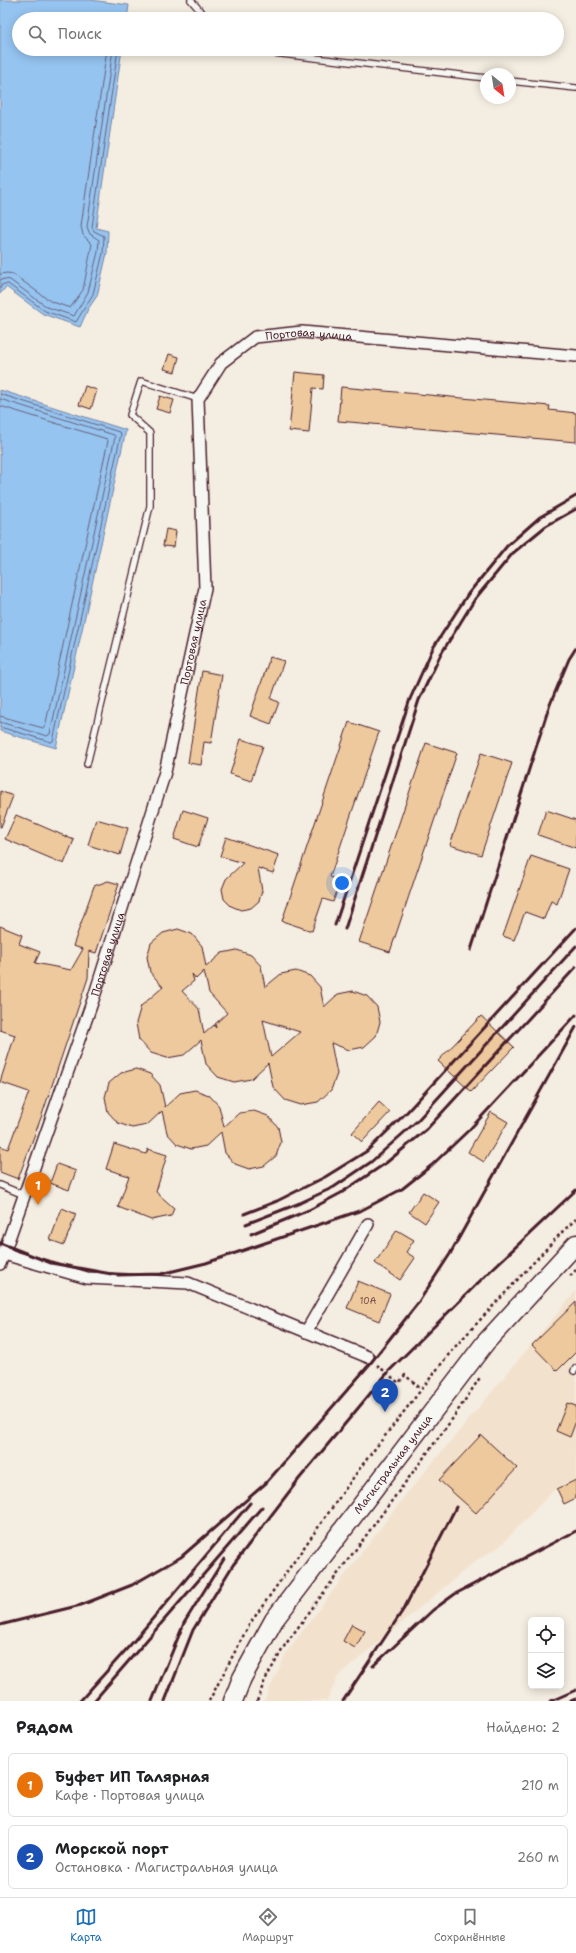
<!DOCTYPE html>
<html lang="ru">
<meta charset="utf-8">
<style>
:root{--surface:#fff;--page:#f2f2f2;--text:#202124;--muted:#757577;--line:#e0e0e0;--accent:#1f6fb2}
body{margin:0;font-family:"Shantell Sans",sans-serif;background:var(--page);color:var(--text)}
.controls{position:absolute;right:12px;bottom:12px;display:grid;overflow:hidden;border-radius:6px;box-shadow:0 2px 10px #0003}
.controls button{width:36px;height:36px;display:grid;place-items:center;padding:0;border:0;border-bottom:1px solid var(--line);background:var(--surface);color:var(--text);font:20px sans-serif}
.compass{position:absolute;left:480px;top:68px;width:36px;height:36px;border-radius:50%;background:var(--surface);box-shadow:0 2px 10px #0003;rotate:150deg}
.you{position:absolute;left:342px;top:883px;width:14px;height:14px;margin:-10px;border:3px solid #fff;border-radius:50%;background:#1a73e8;box-shadow:0 0 0 6px #1a73e833}
.badge{display:grid;place-items:center;width:26px;height:26px;border-radius:50%;background:var(--accent);color:#fff;font-size:13px;font-weight:700}
.pin{position:absolute;translate:-50% -33px;filter:drop-shadow(0 1px 2px #0008)}
.pin::after{content:'';position:absolute;top:21px;width:14px;height:12px;background:inherit;clip-path:polygon(0 0,100% 0,50% 100%)}
.list{margin:0;padding:0;list-style:none}
h2{display:flex;justify-content:space-between;align-items:center;height:52px;margin:0;padding:0 16px;font-size:17px}
h2 small{font-size:13px;font-weight:400;color:var(--muted)}
.list li{display:grid;grid-template-columns:26px 1fr auto;gap:12px;align-items:center;box-sizing:border-box;height:64px;margin:0 8px 8px;padding:0 8px;border:1px solid var(--line);border-radius:6px}
.list b{display:block;font-size:15px;white-space:nowrap}
.list p{margin:0;font-size:13px;white-space:nowrap;color:var(--muted)}
.list em{font-size:13px;font-style:normal;color:var(--muted)}
.icon{flex:none;width:22px;height:22px;fill:none;stroke:currentColor;stroke-width:2;stroke-linecap:round;stroke-linejoin:round}
.map{position:relative;flex:none;width:576px;height:1701px;overflow:hidden}
.search{position:absolute;background:var(--surface);box-shadow:0 2px 10px #0003;left:12px;right:12px;top:12px;height:44px;display:flex;align-items:center;gap:10px;box-sizing:border-box;padding:0 14px;border-radius:22px;color:var(--muted);font-size:15px}
.sheet{height:196px;background:var(--surface)}
nav{display:flex;justify-content:space-around;align-items:center;box-sizing:border-box;height:56px;border-top:1px solid var(--line);background:var(--surface);font-size:11px;color:var(--muted)}
nav a{display:grid;justify-items:center;gap:2px}
nav .on{color:var(--accent)}
.map>svg:first-child{display:block}
.built{fill:#f2e2cd}
.water{fill:#95c4f0;stroke:#7782a1}
.lines{fill:none;stroke-linecap:round;stroke-linejoin:round}
.shore{stroke:#68617a;stroke-width:1}
.building{fill:#edc99d;stroke:#4a1f2b;fill-rule:evenodd}
.service-casing{stroke:#4a1f2b;stroke-width:8}
.minor-casing{stroke:#4a1f2b;stroke-width:14}
.trunk-casing{stroke:#4a1f2b;stroke-width:21}
.path{stroke:#4a1f2b;stroke-width:2.5;stroke-dasharray:3 3;stroke-linecap:butt}
.service{stroke:#f6f6f2;stroke-width:5.5}
.minor{stroke:#f6f6f2;stroke-width:11}
.trunk{stroke:#f6f6f2;stroke-width:18}
.rail{stroke:#4a1f2b;stroke-width:3}
.labels{text-anchor:middle;dominant-baseline:central;stroke-width:4;stroke-linejoin:round;paint-order:stroke}
.number-label{font-size:9px;fill:#734a48}
.street-label{font-size:11px;fill:#4a1f2b;stroke:#f6f6f2}
</style>
<div class="map">
<svg width="576" height="1701" viewBox="0 0 576 1701">
<rect width="100%" height="100%" fill="#f4ede1"/>
<filter id="ink" filterUnits="userSpaceOnUse"><feTurbulence type="fractalNoise" baseFrequency=".025" numOctaves="2"/><feDisplacementMap in="SourceGraphic" scale="8" xChannelSelector="R" yChannelSelector="G"/><feConvolveMatrix kernelMatrix="1 2 1 2 8 2 1 2 1" color-interpolation-filters="sRGB"/></filter>
<g filter="url(#ink)">
<path class="built" d="M 576,1291 L 576,1480 L 555,1489 L 499,1547 L 478,1559 L 338,1676 L 327,1701 L 264,1701 L 286,1653 L 404,1497 Z"/>
<path class="water" d="M 0,0 L 90,0 L 129,5 L 127,19 L 19,19 L 19,49 L 122,49 L 96,228 L 108,231 L 107,253 L 97,296 L 88,309 L 80,327 L 43,314 L 6,287 L 0,294 Z
M 0,390 L 126,430 L 56,748 L 0,731 Z"/>
<g class="lines">
<path class="shore" d="M 0,274 L 7,273 L 13,274 L 50,301 L 70,308 L 83,290 L 92,244 L 83,235 L 81,226 L 107,49
M 0,280 L 5,279 L 10,280 L 47,307 L 74,316 L 88,292 L 98,252 L 99,240 L 90,234 L 87,227 L 113,49
M 0,288 L 3,284 L 8,284 L 45,311 L 76,322 L 93,294 L 103,253 L 104,236 L 94,231 L 92,227 L 118,49
M 0,394 L 119,432 L 121,434 L 53,741 L 51,742 L 0,727
M 0,399 L 114,435 L 115,437 L 50,734 L 47,736 L 0,722
M 0,406 L 107,439 L 108,441 L 45,727 L 43,728 L 0,716"/>
</g>
<path class="building" d="M 169,354 L 179,357 L 175,372 L 164,369 Z
M 295,372 L 324,375 L 323,389 L 313,388 L 309,433 L 289,431 Z
M 85,386 L 97,390 L 91,409 L 79,405 Z
M 341,387 L 550,406 L 549,410 L 576,413 L 576,442 L 338,421 Z
M 160,396 L 174,400 L 170,413 L 156,409 Z
M 166,529 L 176,531 L 174,547 L 163,546 Z
M 270,657 L 284,661 L 271,699 L 279,702 L 271,724 L 250,716 Z
M 202,671 L 222,675 L 211,743 L 204,742 L 201,765 L 188,763 Z
M 349,722 L 379,732 L 330,877 L 341,880 L 333,902 L 323,899 L 312,931 L 282,921 Z
M 241,739 L 263,746 L 251,781 L 230,774 Z
M 426,743 L 457,753 L 390,952 L 359,942 Z
M 481,753 L 512,763 L 481,855 L 450,845 Z
M 0,791 L 13,796 L 1,827 L 0,827 Z
M 183,810 L 208,818 L 198,847 L 174,839 Z
M 546,810 L 576,820 L 576,848 L 538,835 Z
M 16,815 L 74,840 L 64,864 L 5,839 Z
M 96,819 L 128,828 L 120,855 L 88,845 Z
M 226,837 L 279,855 L 273,873 L 258,868 L 262,891 L 259,901 L 251,908 L 241,910 L 231,906 L 224,899 L 222,889 L 226,879 L 243,863 L 220,856 Z
M 531,856 L 569,869 L 557,904 L 551,901 L 544,919 L 525,912 L 514,940 L 503,936 Z
M 108,881 L 119,884 L 96,953 L 89,951 L 88,978 L 42,1115 L 18,1179 L 0,1172 L 0,1146 L 8,1149 L 29,1092 L 0,1082 L 15,1035 L 0,1030 L 0,926 L 22,935 L 19,944 L 40,952 L 35,963 L 71,970 L 83,949 L 73,946 L 94,886 Z
M 178,929 L 192,934 L 202,946 L 206,967 L 222,953 L 237,950 L 251,955 L 261,966 L 265,987 L 281,974 L 296,971 L 310,976 L 320,987 L 324,1007 L 338,994 L 353,991 L 367,996 L 377,1007 L 380,1022 L 376,1036 L 364,1047 L 349,1050 L 331,1043 L 337,1074 L 331,1090 L 318,1102 L 301,1105 L 285,1100 L 273,1087 L 268,1063 L 251,1079 L 234,1082 L 218,1077 L 206,1064 L 201,1040 L 184,1055 L 167,1058 L 151,1053 L 139,1040 L 136,1023 L 141,1006 L 163,987 L 150,972 L 147,957 L 151,943 L 163,933 ZM 204,971 L 209,993 L 227,1013 L 215,1024 L 216,1028 L 214,1025 L 204,1034 L 199,1009 L 182,991 L 194,981 L 192,974 L 196,979 ZM 263,1020 L 300,1032 L 271,1057 Z
M 481,1016 L 514,1047 L 471,1092 L 438,1061 Z
M 136,1069 L 150,1074 L 160,1085 L 165,1107 L 180,1093 L 195,1090 L 209,1095 L 219,1106 L 224,1127 L 239,1113 L 254,1111 L 268,1116 L 278,1127 L 281,1142 L 276,1156 L 264,1166 L 249,1169 L 235,1164 L 225,1153 L 221,1132 L 206,1146 L 191,1149 L 177,1144 L 167,1133 L 162,1111 L 147,1125 L 132,1128 L 118,1123 L 108,1112 L 105,1097 L 109,1083 L 121,1073 Z
M 379,1102 L 390,1112 L 362,1142 L 352,1133 Z
M 491,1112 L 508,1122 L 484,1162 L 468,1152 Z
M 114,1144 L 146,1154 L 148,1149 L 167,1155 L 156,1192 L 174,1208 L 171,1216 L 151,1220 L 118,1207 L 129,1176 L 106,1169 Z
M 57,1164 L 76,1171 L 69,1190 L 50,1183 Z
M 423,1192 L 439,1202 L 425,1223 L 409,1212 Z
M 62,1208 L 76,1214 L 64,1245 L 50,1240 Z
M 397,1230 L 414,1240 L 406,1252 L 415,1258 L 400,1280 L 375,1263 Z
M 358,1281 L 390,1294 L 379,1321 L 347,1308 Z
M 576,1302 L 576,1352 L 557,1371 L 532,1345 Z
M 567,1403 L 576,1406 L 576,1421 L 570,1437 L 556,1431 Z
M 481,1435 L 517,1468 L 476,1513 L 439,1480 Z
M 576,1480 L 576,1498 L 564,1504 L 557,1489 Z
M 352,1624 L 365,1631 L 355,1648 L 343,1641 Z"/>
<g class="lines">
<defs>
<path id="service" d="M 191,0 L 207,19
M 239,49 L 486,78
M 510,81 L 576,88
M 87,764 L 150,506 L 150,433 L 130,415 L 141,381 L 198,399
M 0,1185 L 24,1195
M 574,1371 L 576,1368"/>
<g id="minor">
<path d="M 4,1254 L 87,1278 L 188,1283 L 368,1357"/>
<path id="s1" d="M 0,1264 L 94,997 L 165,772 L 205,588 L 198,399 L 221,363 L 255,337 L 302,332 L 576,356"/>
<path d="M 306,1332 L 368,1224"/>
</g>
<g id="trunk">
<path id="s2" d="M 233,1701 L 242,1678 L 274,1620 L 485,1343 L 576,1244"/>
</g>
</defs>
<use href="#service" class="service-casing"/>
<use href="#minor" class="minor-casing"/>
<use href="#trunk" class="trunk-casing"/>
<path class="path" d="M 570,1276 L 576,1270
M 377,1365 L 399,1383 L 405,1375 L 421,1389
M 209,1701 L 249,1625 L 363,1464 L 453,1349 L 561,1233 L 576,1219
M 257,1701 L 265,1680 L 285,1645 L 453,1418 L 481,1376"/>
<use href="#service" class="service"/>
<use href="#minor" class="minor"/>
<use href="#trunk" class="trunk"/>
<path class="rail" d="M 335,925 L 410,699 L 433,648 L 468,594 L 507,546 L 540,517 L 576,496
M 345,929 L 419,700 L 441,654 L 475,599 L 513,553 L 546,526 L 576,509
M 471,950 L 549,707 L 569,659 L 576,648
M 244,1214 L 277,1201 L 325,1177 L 367,1151 L 407,1112 L 576,928
M 246,1224 L 300,1203 L 334,1187 L 371,1162 L 417,1121 L 576,946
M 251,1234 L 309,1210 L 341,1193 L 386,1163 L 427,1129 L 576,967
M 0,1243 L 51,1263 L 117,1275 L 161,1274 L 206,1263 L 362,1210 L 402,1189 L 432,1165 L 470,1129 L 576,1015
M 0,1625 L 81,1605 L 132,1585 L 181,1557 L 266,1483 L 369,1365 L 418,1303 L 450,1254 L 576,1027
M 373,1666 L 433,1610 L 455,1594 L 576,1531
M 80,1701 L 133,1642 L 250,1503
M 94,1701 L 262,1507
M 152,1701 L 184,1623 L 224,1559
M 165,1701 L 193,1630 L 233,1565 L 299,1479 L 389,1371 L 487,1274 L 576,1190
M 343,1701 L 405,1607 L 456,1507
M 551,1701 L 576,1690
M 571,1701 L 576,1699"/>
</g>
</g>
<g class="labels">
<g class="number-label">
<text x="368" y="1301">10А</text>
</g>
<g class="street-label">
<text stroke="none"><textPath href="#s1" startOffset="1036">Портовая улица</textPath></text>
<text stroke="none"><textPath href="#s1" startOffset="652">Портовая улица</textPath></text>
<text stroke="none"><textPath href="#s1" startOffset="328">Портовая улица</textPath></text>
<text stroke="none"><textPath href="#s2" startOffset="287">Магистральная улица</textPath></text>
</g>
</g>
</svg>
<div class="controls">
<button><svg class="icon" aria-label="locate" viewBox="0 0 24 24"><circle cx="12" cy="12" r="6"/><path d="M12 2v4M12 18v4M2 12h4M18 12h4"/></svg></button>
<button><svg class="icon" aria-label="layers" viewBox="0 0 24 24"><path d="M12 4l9 5-9 5-9-5zM3 14l9 5 9-5"/></svg></button>
</div>
<svg class="compass" viewBox="-18 -18 36 36"><path d="M0-13l5 13h-10z" fill="#e53935"/><path d="M0 13l5-13h-10z" fill="#757577"/></svg>
<div class="you"></div>
<div class="pin badge" style="left:38px;top:1205px;background:#e8710a">1</div>
<div class="pin badge" style="left:385px;top:1412px;background:#1a4fb4">2</div>
<div class="search"><svg class="icon" aria-label="search" viewBox="0 0 24 24"><circle cx="10" cy="10" r="6"/><path d="M15 15l6 6"/></svg>Поиск</div>
</div>
<section class="sheet">
<h2>Рядом<small>Найдено: 2</small></h2>
<ul class="list">
<li><span class="badge" style="background:#e8710a">1</span><div><b>Буфет ИП Талярная</b><p>Кафе · Портовая улица</p></div><em>210 m</em></li>
<li><span class="badge" style="background:#1a4fb4">2</span><div><b>Морской порт</b><p>Остановка · Магистральная улица</p></div><em>260 m</em></li>
</ul>
</section>
<nav>
<a class="on"><svg class="icon" aria-label="map" viewBox="0 0 24 24"><path d="M3 6l6-2 6 2 6-2v14l-6 2-6-2-6 2zM9 4v14M15 6v14"/></svg>Карта</a>
<a><svg class="icon" aria-label="directions" viewBox="0 0 24 24"><path d="M12 3l9 9-9 9-9-9zM9 14v-3h6M13 9l2 2-2 2"/></svg>Маршрут</a>
<a><svg class="icon" aria-label="saved" viewBox="0 0 24 24"><path d="M7 4h10v16l-5-4-5 4z"/></svg>Сохранённые</a>
</nav>
